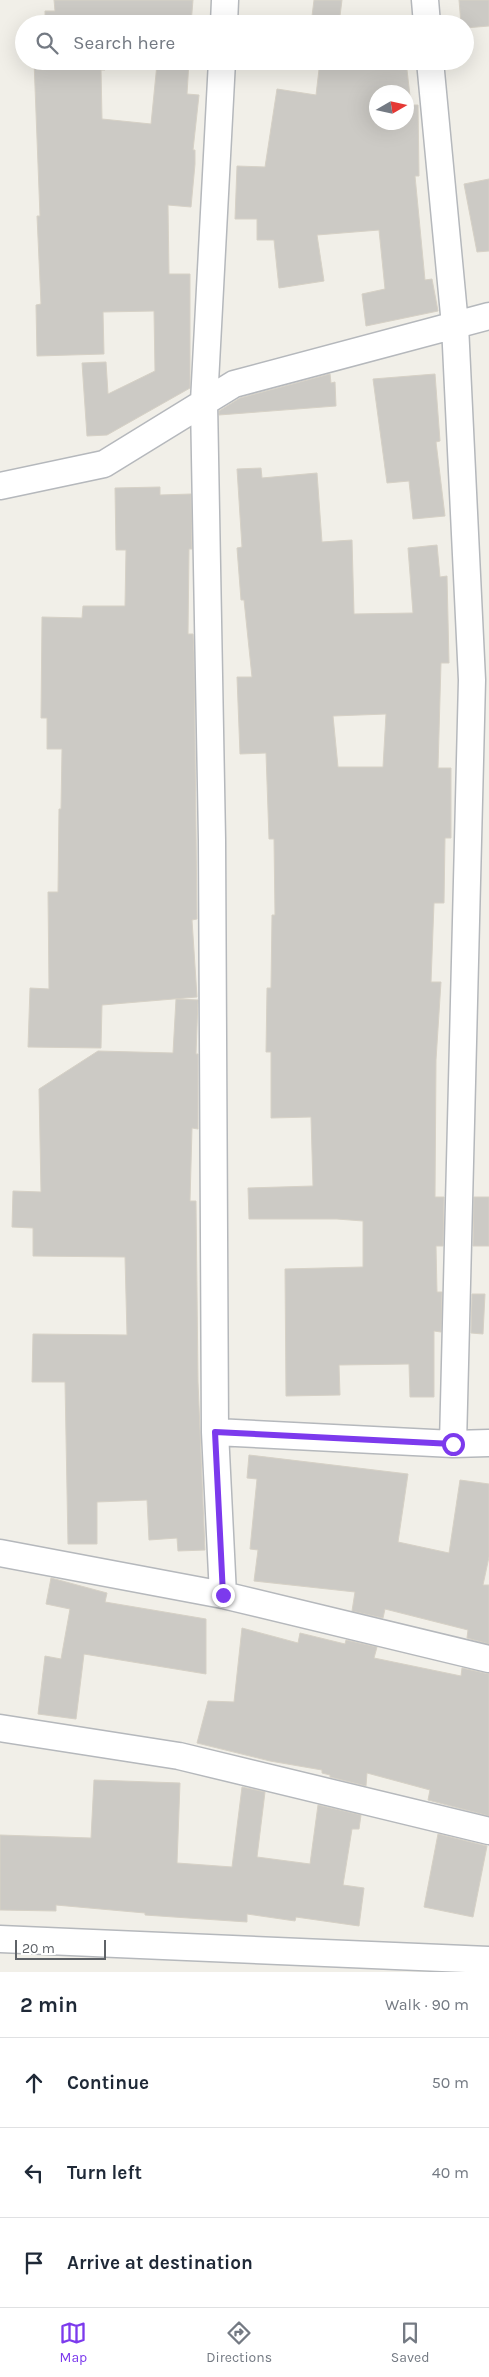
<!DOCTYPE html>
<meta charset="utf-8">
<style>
:root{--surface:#fff;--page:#f6f6f7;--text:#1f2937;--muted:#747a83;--line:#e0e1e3;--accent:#7c3aed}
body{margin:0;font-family:Karla,sans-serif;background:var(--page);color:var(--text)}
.compass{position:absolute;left:369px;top:85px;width:45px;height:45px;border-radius:50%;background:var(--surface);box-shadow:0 5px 20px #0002;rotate:81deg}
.scale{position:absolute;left:15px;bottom:12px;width:91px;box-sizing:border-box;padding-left:5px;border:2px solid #5f6368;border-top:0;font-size:14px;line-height:18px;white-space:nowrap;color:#5f6368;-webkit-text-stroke:4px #fff;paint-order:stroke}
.stop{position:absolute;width:15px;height:15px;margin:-11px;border:4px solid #7c3aed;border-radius:50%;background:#fff}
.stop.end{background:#7c3aed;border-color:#fff;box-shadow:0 1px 5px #0008}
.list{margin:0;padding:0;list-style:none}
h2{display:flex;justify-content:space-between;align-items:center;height:65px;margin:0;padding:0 20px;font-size:21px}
h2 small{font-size:16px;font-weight:400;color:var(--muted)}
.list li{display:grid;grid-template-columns:32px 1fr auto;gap:15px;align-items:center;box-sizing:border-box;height:90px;padding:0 20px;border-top:1px solid var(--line)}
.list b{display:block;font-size:19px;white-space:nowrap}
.list em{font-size:16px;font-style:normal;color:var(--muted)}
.icon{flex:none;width:28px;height:28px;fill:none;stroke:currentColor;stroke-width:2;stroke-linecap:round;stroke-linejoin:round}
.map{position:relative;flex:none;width:489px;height:1972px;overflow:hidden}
.search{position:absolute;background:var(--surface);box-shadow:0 5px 20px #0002;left:15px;right:15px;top:15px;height:55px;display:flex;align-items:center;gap:12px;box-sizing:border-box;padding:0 18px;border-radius:28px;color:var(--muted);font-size:19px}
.sheet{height:335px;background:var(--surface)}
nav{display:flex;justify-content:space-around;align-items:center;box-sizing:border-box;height:70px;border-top:1px solid var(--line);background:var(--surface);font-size:14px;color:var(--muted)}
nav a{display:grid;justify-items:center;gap:2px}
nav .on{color:var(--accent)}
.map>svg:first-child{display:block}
.building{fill:#cccac5;stroke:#d6d1c6;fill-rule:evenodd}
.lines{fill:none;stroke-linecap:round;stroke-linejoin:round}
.street-casing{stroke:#b5b8bc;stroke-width:29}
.street{stroke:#fff;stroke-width:26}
.route{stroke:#7c3aed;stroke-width:6}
</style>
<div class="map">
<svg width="489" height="1972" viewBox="0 0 489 1972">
<rect width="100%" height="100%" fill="#f1efe8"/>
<path class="building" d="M 54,0 L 193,0 L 191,24 L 45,24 L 45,11 L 55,11 Z
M 314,0 L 342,0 L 339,24 L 311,24 Z
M 459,0 L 489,0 L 489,26 L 465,28 L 465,24 L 461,24 Z
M 34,61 L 105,61 L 105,70 L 101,70 L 102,119 L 151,124 L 157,64 L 111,61 L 189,61 L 187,94 L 199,95 L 193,150 L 195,150 L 195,164 L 191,207 L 168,205 L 169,274 L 190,274 L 190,388 L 107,435 L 87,436 L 82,363 L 106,362 L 108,394 L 155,371 L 154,311 L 103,312 L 104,354 L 37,356 L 36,305 L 41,304 L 37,216 L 40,216 Z
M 320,61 L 406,61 L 411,105 L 418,105 L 419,176 L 415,176 L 425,280 L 432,279 L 438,311 L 366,326 L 362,294 L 385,289 L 379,230 L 317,235 L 324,281 L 279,288 L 274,240 L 257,240 L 257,219 L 235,219 L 237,166 L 265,167 L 277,89 L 316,95 ZM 376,92 L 406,92 L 406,122 L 376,122 Z
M 489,179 L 489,251 L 477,252 L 464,184 Z
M 330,374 L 331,383 L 335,382 L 336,406 L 219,415 L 219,411 L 240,398 Z
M 435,374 L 440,441 L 436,442 L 445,516 L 413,519 L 409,481 L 387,483 L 373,379 Z
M 261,468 L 262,478 L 317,473 L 322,542 L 352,540 L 354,614 L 413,613 L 408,548 L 437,545 L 440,577 L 447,576 L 449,663 L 441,663 L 438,768 L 451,768 L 451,838 L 445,838 L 444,903 L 434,903 L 431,982 L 441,982 L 436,1060 L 435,1197 L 444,1197 L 443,1246 L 436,1246 L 437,1292 L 442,1292 L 441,1332 L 434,1331 L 434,1397 L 410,1397 L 409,1364 L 339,1365 L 340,1395 L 286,1396 L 285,1269 L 363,1267 L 363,1221 L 337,1219 L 249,1219 L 248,1188 L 313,1186 L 311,1117 L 271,1118 L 271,1052 L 266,1052 L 267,988 L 271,988 L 272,915 L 275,915 L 274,839 L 269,839 L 266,753 L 240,754 L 237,677 L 252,677 L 244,600 L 241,600 L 237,548 L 242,547 L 237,469 ZM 386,714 L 383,767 L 338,767 L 333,716 Z
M 160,487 L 160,495 L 191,494 L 192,549 L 189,549 L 188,634 L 193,634 L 194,652 L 197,919 L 192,920 L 197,997 L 102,1005 L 101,1048 L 28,1047 L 30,988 L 49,989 L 48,892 L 58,892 L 59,809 L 61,809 L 62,749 L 47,749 L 47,718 L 41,718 L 42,617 L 82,618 L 83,606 L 125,606 L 126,550 L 116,550 L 115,488 Z
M 176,999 L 198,1000 L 196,1054 L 198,1054 L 198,1129 L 192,1128 L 190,1201 L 196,1201 L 198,1382 L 205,1550 L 178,1551 L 177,1538 L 149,1540 L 147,1500 L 97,1502 L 97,1544 L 68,1544 L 65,1382 L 32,1382 L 33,1334 L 127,1335 L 125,1257 L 33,1256 L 33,1228 L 12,1227 L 13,1191 L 41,1192 L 39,1089 L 98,1051 L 173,1053 Z
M 474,1197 L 489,1197 L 489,1246 L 473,1246 Z
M 472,1294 L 485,1294 L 483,1334 L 471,1333 Z
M 249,1455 L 408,1474 L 398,1542 L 449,1553 L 460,1480 L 489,1484 L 489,1557 L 483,1585 L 489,1585 L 489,1644 L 467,1638 L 468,1630 L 385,1609 L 383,1618 L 352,1611 L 355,1592 L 254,1581 L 258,1550 L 250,1549 L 257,1479 L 247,1478 Z
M 51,1578 L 107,1593 L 105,1602 L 206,1619 L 206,1674 L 84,1654 L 76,1719 L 38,1714 L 45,1656 L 61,1659 L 70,1609 L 46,1604 Z
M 242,1628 L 298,1643 L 300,1633 L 345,1644 L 346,1640 L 377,1647 L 374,1658 L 461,1676 L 462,1668 L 489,1674 L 489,1816 L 428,1800 L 430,1790 L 367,1773 L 366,1786 L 330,1777 L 330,1775 L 322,1773 L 322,1770 L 270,1761 L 197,1743 L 208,1701 L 234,1702 Z
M 94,1780 L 180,1783 L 177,1863 L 232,1867 L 242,1787 L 265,1792 L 257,1857 L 310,1864 L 318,1805 L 361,1815 L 359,1829 L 352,1829 L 343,1885 L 364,1888 L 359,1926 L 296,1917 L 295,1921 L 247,1914 L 247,1922 L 145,1915 L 145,1913 L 56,1905 L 56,1911 L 0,1910 L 0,1835 L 91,1838 Z
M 438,1834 L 487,1846 L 473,1917 L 424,1907 Z"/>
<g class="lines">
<defs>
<path id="street" d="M 425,0 L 427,24
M 224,24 L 225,0
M 222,61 L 204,402 L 212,840 L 215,1432 L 223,1595
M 430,61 L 455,325 L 472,680 L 453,1444
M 0,486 L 104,464 L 234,384 L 489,316
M 215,1432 L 453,1444 L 489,1443
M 0,1553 L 223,1595 L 489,1659
M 0,1728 L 179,1756 L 489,1831
M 0,1939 L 489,1960"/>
</defs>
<use href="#street" class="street-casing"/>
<use href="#street" class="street"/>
</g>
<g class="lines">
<path class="route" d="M 223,1595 L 215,1432 L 453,1444"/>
</g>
</svg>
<svg class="compass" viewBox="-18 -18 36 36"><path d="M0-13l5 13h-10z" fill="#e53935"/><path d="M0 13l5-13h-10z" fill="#747a83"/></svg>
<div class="scale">20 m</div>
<div class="stop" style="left:453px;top:1444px"></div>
<div class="stop end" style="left:223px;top:1595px"></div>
<div class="search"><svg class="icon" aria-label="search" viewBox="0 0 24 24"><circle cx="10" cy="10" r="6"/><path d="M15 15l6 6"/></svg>Search here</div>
</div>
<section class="sheet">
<h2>2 min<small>Walk · 90 m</small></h2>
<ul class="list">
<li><svg class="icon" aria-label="ahead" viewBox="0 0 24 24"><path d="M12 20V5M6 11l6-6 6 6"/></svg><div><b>Continue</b></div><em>50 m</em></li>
<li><svg class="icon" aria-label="left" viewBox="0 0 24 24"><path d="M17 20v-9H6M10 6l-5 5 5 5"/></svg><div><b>Turn left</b></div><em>40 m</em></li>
<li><svg class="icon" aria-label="arrive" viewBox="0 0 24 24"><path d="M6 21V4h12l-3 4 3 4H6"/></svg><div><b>Arrive at destination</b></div></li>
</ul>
</section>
<nav>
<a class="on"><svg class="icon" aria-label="map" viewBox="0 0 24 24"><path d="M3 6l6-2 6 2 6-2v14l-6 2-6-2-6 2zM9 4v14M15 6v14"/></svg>Map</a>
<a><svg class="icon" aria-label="directions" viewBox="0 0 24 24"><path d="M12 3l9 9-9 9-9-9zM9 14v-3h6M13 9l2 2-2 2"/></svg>Directions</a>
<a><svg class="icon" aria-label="saved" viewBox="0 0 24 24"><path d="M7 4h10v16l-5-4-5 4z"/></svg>Saved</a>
</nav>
